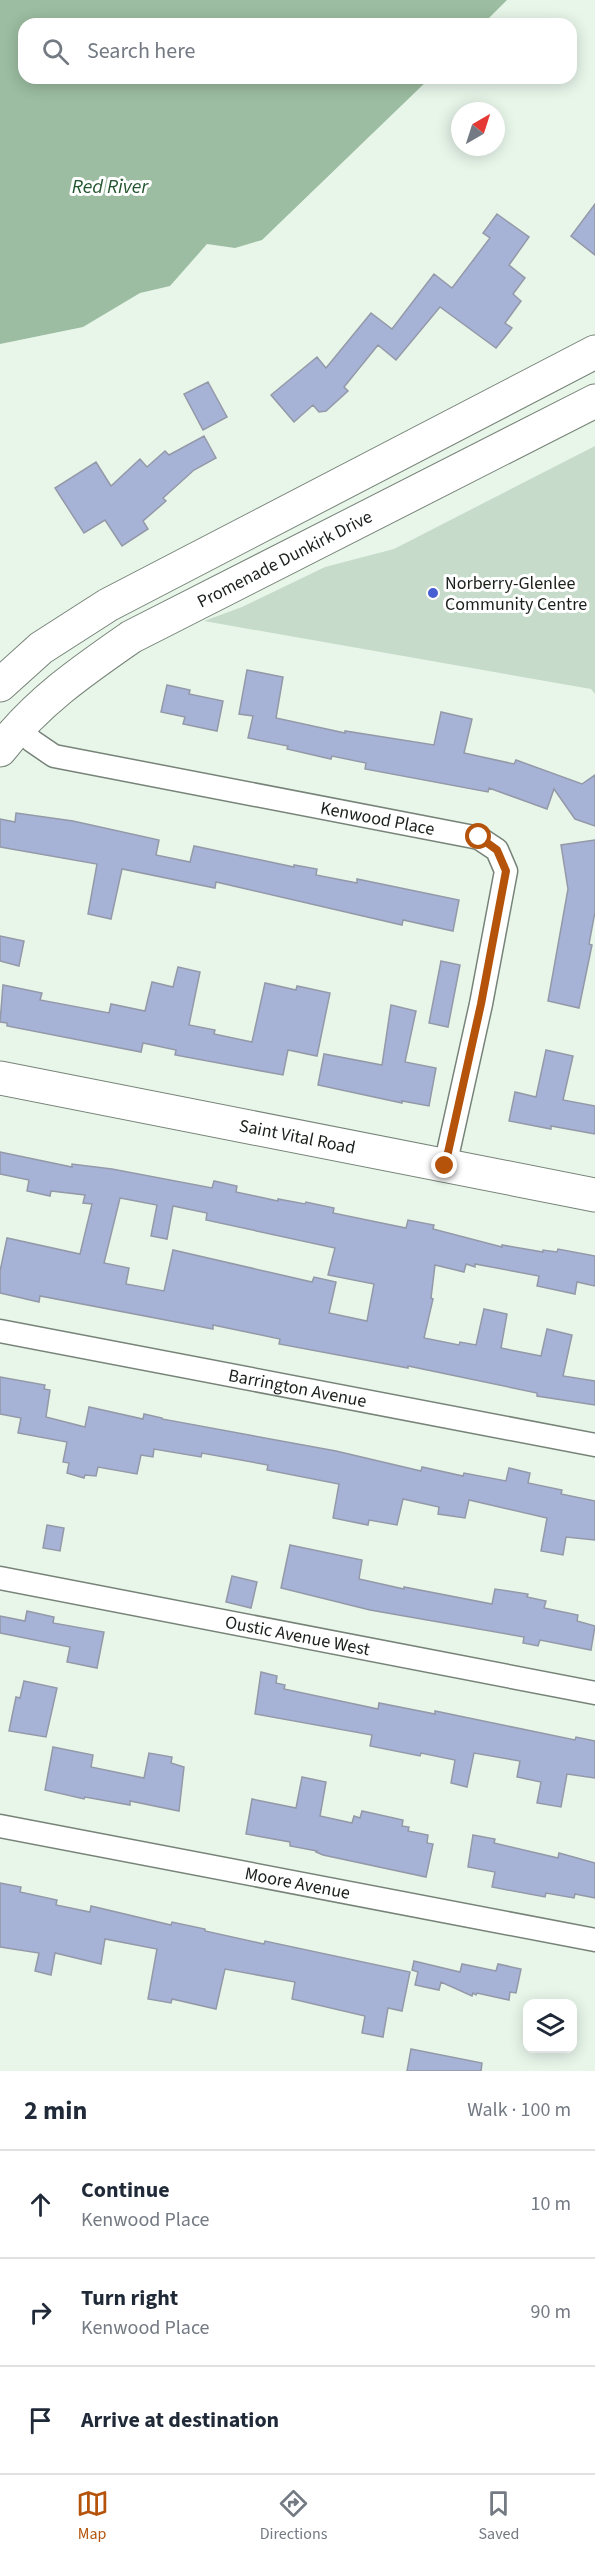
<!DOCTYPE html>
<meta charset="utf-8">
<style>
:root{--surface:#fff;--page:#f2f2f3;--text:#1f2937;--muted:#747a83;--line:#e0e1e3;--accent:#b45309}
body{margin:0;font-family:"Source Sans 3",sans-serif;background:var(--page);color:var(--text)}
.controls{position:absolute;right:18px;bottom:18px;display:grid;overflow:hidden;border-radius:12px;box-shadow:0 3px 15px #0003}
.controls button{width:54px;height:54px;display:grid;place-items:center;padding:0;border:0;border-bottom:2px solid var(--line);background:var(--surface);color:var(--text);font:30px sans-serif}
.compass{position:absolute;left:451px;top:102px;width:54px;height:54px;border-radius:50%;background:var(--surface);box-shadow:0 3px 15px #0003;rotate:39deg}
.stop{position:absolute;width:18px;height:18px;margin:-14px;border:4px solid #b45309;border-radius:50%;background:#fff}
.stop.end{background:#b45309;border-color:#fff;box-shadow:0 2px 6px #0008}
.list{margin:0;padding:0;list-style:none}
h2{display:flex;justify-content:space-between;align-items:center;height:78px;margin:0;padding:0 24px;font-size:26px}
h2 small{font-size:20px;font-weight:400;color:var(--muted)}
.list li{display:grid;grid-template-columns:39px 1fr auto;gap:18px;align-items:center;box-sizing:border-box;height:108px;padding:0 24px;border-top:2px solid var(--line)}
.list b{display:block;font-size:22px;white-space:nowrap}
.list p{margin:0;font-size:20px;white-space:nowrap;color:var(--muted)}
.list em{font-size:20px;font-style:normal;color:var(--muted)}
.icon{flex:none;width:33px;height:33px;fill:none;stroke:currentColor;stroke-width:2;stroke-linecap:round;stroke-linejoin:round}
.map{position:relative;flex:none;width:595px;height:2071px;overflow:hidden}
.search{position:absolute;background:var(--surface);box-shadow:0 3px 15px #0003;left:18px;right:18px;top:18px;height:66px;display:flex;align-items:center;gap:15px;box-sizing:border-box;padding:0 21px;border-radius:18px;color:var(--muted);font-size:22px}
.sheet{height:402px;background:var(--surface)}
nav{display:flex;justify-content:space-around;align-items:center;box-sizing:border-box;height:84px;border-top:2px solid var(--line);background:var(--surface);font-size:16px;color:var(--muted)}
nav a{display:grid;justify-items:center;gap:3px}
nav .on{color:var(--accent)}
.map>svg:first-child{display:block}
.green{fill:#c6dbc9}
.water{fill:#9cbda1}
.building{fill:#a6b2d6;stroke:#9499a8;stroke-width:1.5;fill-rule:evenodd}
.lines{fill:none;stroke-linecap:round;stroke-linejoin:round}
.street-casing{stroke:#778378;stroke-width:25}
.secondary-casing{stroke:#778378;stroke-width:35}
.street{stroke:#fff;stroke-width:22}
.secondary{stroke:#fff;stroke-width:33}
.route{stroke:#b45309;stroke-width:8}
.poi-dot{fill:#465ed2;stroke:#fff;stroke-width:2}
.labels{text-anchor:middle;dominant-baseline:central;stroke-width:6;stroke-linejoin:round;paint-order:stroke}
.street-label{font-size:18px;fill:#1b201c;stroke:#fff}
.poi-label{font-size:18px;fill:#1b201c;stroke:#fff;text-anchor:start}
.water-label{font-size:20px;font-style:italic;fill:#23552f;stroke:#fff}
</style>
<div class="map">
<svg width="595" height="2071" viewBox="0 0 595 2071">
<rect width="100%" height="100%" fill="#e8f6ea"/>
<path class="green" d="M 595,446 L 595,694 L 591,689 L 204,621 L 242,607 L 325,567 L 394,549 Z"/>
<path class="water" d="M 0,0 L 507,0 L 483,24 L 24,24 L 24,78 L 430,78 L 262,240 L 235,248 L 207,244 L 170,286 L 140,293 L 83,327 L 0,344 Z"/>
<path class="building" d="M 595,204 L 595,255 L 571,236 Z
M 497,214 L 529,237 L 509,265 L 525,278 L 513,294 L 521,301 L 505,323 L 512,328 L 496,348 L 440,307 L 396,360 L 378,345 L 344,387 L 348,391 L 326,411 L 319,412 L 313,405 L 294,422 L 271,395 L 317,357 L 326,368 L 371,313 L 392,329 L 434,274 L 452,288 L 490,238 L 483,233 Z
M 208,382 L 227,417 L 203,430 L 184,394 Z
M 204,436 L 216,458 L 194,470 L 163,498 L 166,501 L 143,521 L 148,529 L 122,546 L 105,520 L 84,533 L 55,488 L 96,462 L 111,486 L 140,459 L 147,467 L 165,451 L 169,455 Z
M 247,670 L 283,677 L 276,718 L 345,733 L 345,731 L 434,745 L 441,712 L 472,719 L 464,753 L 514,764 L 516,760 L 582,784 L 595,775 L 595,826 L 575,819 L 554,789 L 547,809 L 489,788 L 488,792 L 365,769 L 366,763 L 332,756 L 331,759 L 287,749 L 288,746 L 248,738 L 253,716 L 239,714 Z
M 167,685 L 190,690 L 189,694 L 223,701 L 217,731 L 183,724 L 185,717 L 161,712 Z
M 16,813 L 73,821 L 159,840 L 156,855 L 190,862 L 194,846 L 294,867 L 294,865 L 317,869 L 316,875 L 357,883 L 357,879 L 459,900 L 453,931 L 403,920 L 402,925 L 216,882 L 215,888 L 122,869 L 111,919 L 88,914 L 97,864 L 0,847 L 0,819 L 15,822 Z
M 595,840 L 595,912 L 589,944 L 592,945 L 579,1008 L 548,1001 L 568,889 L 561,845 Z
M 0,936 L 24,941 L 19,966 L 0,961 Z
M 441,961 L 460,965 L 448,1027 L 429,1023 Z
M 178,967 L 200,972 L 189,1025 L 215,1030 L 214,1034 L 252,1042 L 265,983 L 296,990 L 297,986 L 330,993 L 317,1056 L 288,1050 L 283,1075 L 175,1055 L 176,1050 L 143,1043 L 141,1052 L 7,1026 L 7,1023 L 0,1022 L 3,985 L 42,993 L 40,1000 L 109,1013 L 111,1004 L 145,1011 L 152,982 L 173,987 Z
M 391,1005 L 416,1011 L 405,1062 L 436,1068 L 429,1106 L 402,1101 L 402,1103 L 318,1085 L 324,1054 L 382,1065 Z
M 546,1050 L 573,1056 L 563,1100 L 595,1106 L 595,1134 L 551,1126 L 551,1129 L 509,1121 L 515,1092 L 536,1097 Z
M 0,1152 L 72,1167 L 72,1164 L 112,1169 L 212,1188 L 214,1181 L 237,1186 L 236,1192 L 278,1201 L 278,1199 L 305,1204 L 306,1202 L 334,1208 L 333,1213 L 406,1228 L 408,1220 L 434,1225 L 433,1229 L 502,1247 L 502,1245 L 543,1252 L 543,1250 L 557,1252 L 558,1249 L 595,1256 L 595,1286 L 577,1282 L 575,1294 L 537,1286 L 539,1276 L 475,1264 L 475,1267 L 466,1264 L 464,1272 L 435,1265 L 431,1298 L 433,1299 L 424,1338 L 459,1345 L 460,1342 L 476,1345 L 484,1309 L 507,1314 L 501,1348 L 541,1356 L 547,1329 L 572,1335 L 563,1376 L 595,1381 L 595,1405 L 537,1396 L 537,1393 L 408,1366 L 408,1368 L 279,1344 L 280,1339 L 213,1325 L 213,1329 L 40,1296 L 39,1302 L 0,1293 L 0,1271 L 7,1238 L 80,1254 L 92,1204 L 83,1203 L 85,1195 L 51,1191 L 50,1196 L 27,1191 L 29,1180 L 0,1174 ZM 120,1198 L 157,1205 L 151,1236 L 167,1239 L 173,1206 L 207,1213 L 206,1220 L 335,1248 L 328,1275 L 374,1284 L 367,1321 L 329,1313 L 336,1282 L 314,1277 L 312,1282 L 173,1250 L 164,1291 L 126,1284 L 129,1268 L 104,1263 Z
M 0,1377 L 45,1385 L 44,1389 L 50,1390 L 46,1417 L 85,1427 L 89,1407 L 143,1419 L 144,1414 L 162,1418 L 162,1419 L 336,1451 L 421,1471 L 422,1467 L 463,1476 L 464,1473 L 506,1481 L 509,1468 L 530,1473 L 528,1483 L 562,1490 L 561,1494 L 595,1501 L 595,1540 L 566,1537 L 563,1555 L 541,1551 L 547,1518 L 469,1500 L 465,1518 L 438,1514 L 439,1507 L 403,1499 L 397,1525 L 369,1520 L 368,1525 L 333,1518 L 339,1484 L 267,1470 L 268,1465 L 202,1453 L 201,1457 L 154,1449 L 153,1457 L 141,1455 L 137,1474 L 98,1467 L 96,1476 L 85,1475 L 84,1478 L 67,1473 L 69,1463 L 63,1462 L 67,1442 L 18,1433 L 21,1418 L 0,1414 Z
M 47,1525 L 64,1528 L 60,1551 L 43,1548 Z
M 290,1545 L 362,1560 L 359,1579 L 404,1589 L 404,1587 L 492,1604 L 495,1589 L 528,1594 L 527,1597 L 546,1601 L 544,1608 L 578,1615 L 577,1621 L 595,1626 L 591,1650 L 540,1640 L 538,1646 L 523,1643 L 524,1637 L 370,1610 L 281,1588 Z
M 232,1576 L 257,1582 L 251,1608 L 226,1602 Z
M 27,1611 L 54,1617 L 53,1623 L 104,1632 L 97,1668 L 67,1662 L 70,1647 L 0,1633 L 0,1616 L 25,1621 Z
M 261,1672 L 277,1676 L 276,1683 L 285,1685 L 284,1689 L 378,1709 L 379,1703 L 435,1714 L 435,1711 L 575,1740 L 576,1737 L 595,1741 L 595,1778 L 567,1774 L 561,1807 L 537,1803 L 541,1782 L 517,1777 L 520,1761 L 474,1753 L 467,1787 L 451,1783 L 455,1760 L 421,1753 L 420,1756 L 370,1746 L 372,1735 L 255,1714 Z
M 24,1681 L 57,1688 L 46,1737 L 9,1731 L 16,1697 L 20,1698 Z
M 53,1747 L 93,1755 L 91,1767 L 144,1778 L 149,1753 L 172,1757 L 171,1763 L 184,1767 L 179,1811 L 130,1801 L 130,1805 L 85,1797 L 84,1799 L 45,1790 Z
M 302,1777 L 326,1782 L 320,1816 L 352,1823 L 354,1816 L 360,1818 L 362,1811 L 403,1820 L 402,1826 L 409,1827 L 408,1831 L 428,1835 L 427,1843 L 433,1844 L 426,1877 L 323,1855 L 316,1852 L 317,1851 L 290,1846 L 290,1842 L 246,1834 L 252,1799 L 296,1808 Z
M 473,1835 L 495,1839 L 494,1843 L 558,1858 L 559,1853 L 595,1863 L 595,1898 L 575,1894 L 574,1898 L 546,1893 L 545,1897 L 492,1887 L 495,1872 L 468,1867 Z
M 0,1883 L 21,1887 L 20,1892 L 57,1900 L 56,1905 L 90,1912 L 91,1906 L 171,1925 L 172,1922 L 205,1929 L 205,1931 L 264,1944 L 265,1941 L 410,1972 L 402,2011 L 388,2008 L 383,2037 L 362,2033 L 365,2016 L 292,1999 L 295,1982 L 225,1969 L 216,2009 L 172,1999 L 171,2003 L 148,1999 L 157,1949 L 105,1939 L 101,1964 L 55,1953 L 51,1975 L 35,1971 L 39,1953 L 0,1947 Z
M 414,1961 L 460,1972 L 462,1964 L 496,1971 L 498,1964 L 521,1969 L 516,1993 L 510,1992 L 509,2000 L 477,1993 L 476,1995 L 473,1993 L 472,1996 L 441,1982 L 439,1990 L 415,1985 L 418,1972 L 412,1970 Z
M 411,2049 L 482,2063 L 481,2071 L 407,2071 Z"/>
<g class="lines">
<defs>
<g id="street">
<path id="s1" d="M 18,727 L 32,741 L 54,756 L 479,838 L 497,850 L 506,871 L 481,1004 L 445,1166"/>
<path id="s2" d="M 0,1331 L 595,1445"/>
<path id="s3" d="M 0,1578 L 595,1693"/>
<path id="s4" d="M 0,1826 L 595,1940"/>
</g>
<g id="secondary">
<path d="M 0,685 L 41,648 L 108,605 L 595,352"/>
<path id="s5" d="M 0,750 C 37,702 82,671 131,637 L 595,401"/>
<path id="s6" d="M 0,1078 L 595,1195"/>
</g>
</defs>
<use href="#street" class="street-casing"/>
<use href="#secondary" class="secondary-casing"/>
<use href="#street" class="street"/>
<use href="#secondary" class="secondary"/>
</g>
<g class="lines">
<path class="route" d="M 445,1166 L 481,1004 L 506,871 L 497,850 L 479,837"/>
</g>
<circle class="poi-dot" cx="433" cy="593" r="6"/>
<g class="labels">
<g class="street-label">
<text stroke="none"><textPath href="#s5" startOffset="346">Promenade Dunkirk Drive</textPath></text>
<text stroke="none"><textPath href="#s1" startOffset="376">Kenwood Place</textPath></text>
<text stroke="none"><textPath href="#s6" startOffset="303">Saint Vital Road</textPath></text>
<text stroke="none"><textPath href="#s2" startOffset="303">Barrington Avenue</textPath></text>
<text stroke="none"><textPath href="#s3" startOffset="303">Oustic Avenue West</textPath></text>
<text stroke="none"><textPath href="#s4" startOffset="303">Moore Avenue</textPath></text>
</g>
<g class="poi-label">
<text x="445" y="583">Norberry-Glenlee<tspan x="445" dy="21">Community Centre</tspan></text>
</g>
<g class="water-label">
<text x="110" y="187">Red River</text>
</g>
</g>
</svg>
<div class="controls">
<button><svg class="icon" aria-label="layers" viewBox="0 0 24 24"><path d="M12 4l9 5-9 5-9-5zM3 14l9 5 9-5"/></svg></button>
</div>
<svg class="compass" viewBox="-18 -18 36 36"><path d="M0-13l5 13h-10z" fill="#e53935"/><path d="M0 13l5-13h-10z" fill="#747a83"/></svg>
<div class="stop" style="left:479px;top:837px"></div>
<div class="stop end" style="left:445px;top:1166px"></div>
<div class="search"><svg class="icon" aria-label="search" viewBox="0 0 24 24"><circle cx="10" cy="10" r="6"/><path d="M15 15l6 6"/></svg>Search here</div>
</div>
<section class="sheet">
<h2>2 min<small>Walk · 100 m</small></h2>
<ul class="list">
<li><svg class="icon" aria-label="ahead" viewBox="0 0 24 24"><path d="M12 20V5M6 11l6-6 6 6"/></svg><div><b>Continue</b><p>Kenwood Place</p></div><em>10 m</em></li>
<li><svg class="icon" aria-label="right" viewBox="0 0 24 24"><path d="M7 20v-9h11M14 6l5 5-5 5"/></svg><div><b>Turn right</b><p>Kenwood Place</p></div><em>90 m</em></li>
<li><svg class="icon" aria-label="arrive" viewBox="0 0 24 24"><path d="M6 21V4h12l-3 4 3 4H6"/></svg><div><b>Arrive at destination</b></div></li>
</ul>
</section>
<nav>
<a class="on"><svg class="icon" aria-label="map" viewBox="0 0 24 24"><path d="M3 6l6-2 6 2 6-2v14l-6 2-6-2-6 2zM9 4v14M15 6v14"/></svg>Map</a>
<a><svg class="icon" aria-label="directions" viewBox="0 0 24 24"><path d="M12 3l9 9-9 9-9-9zM9 14v-3h6M13 9l2 2-2 2"/></svg>Directions</a>
<a><svg class="icon" aria-label="saved" viewBox="0 0 24 24"><path d="M7 4h10v16l-5-4-5 4z"/></svg>Saved</a>
</nav>
